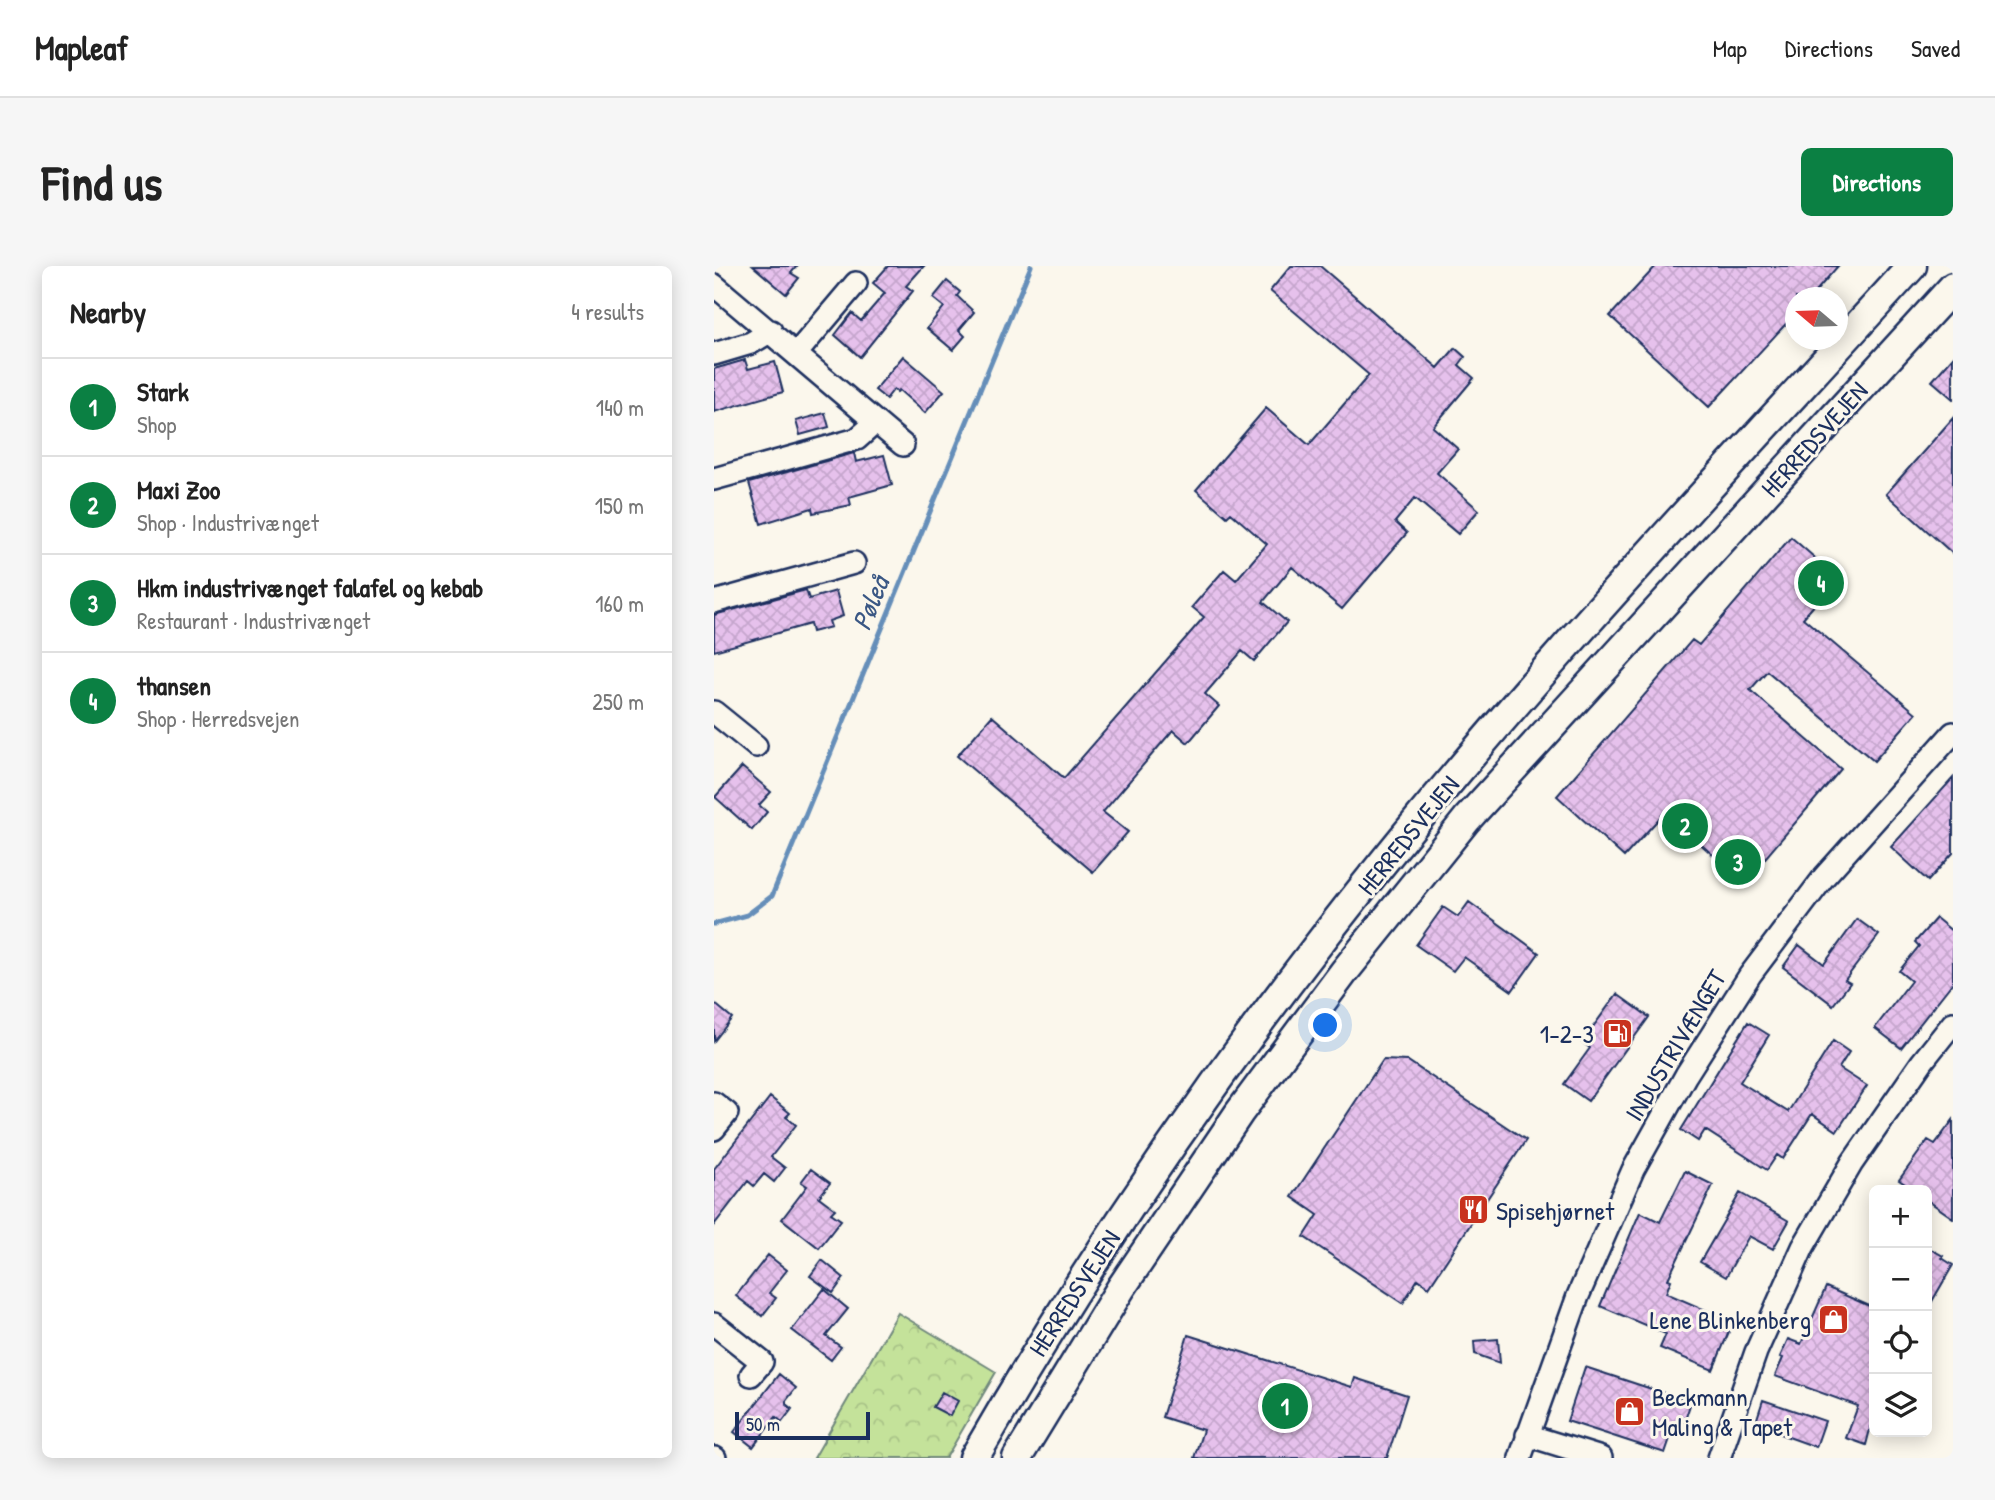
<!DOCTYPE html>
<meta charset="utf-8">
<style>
:root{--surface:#fff;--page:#f6f6f6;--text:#222;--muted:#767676;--line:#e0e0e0;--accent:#0b8043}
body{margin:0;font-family:"Patrick Hand",sans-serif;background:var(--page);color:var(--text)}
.controls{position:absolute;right:21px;bottom:21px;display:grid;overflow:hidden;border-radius:10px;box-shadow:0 4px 18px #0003}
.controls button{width:63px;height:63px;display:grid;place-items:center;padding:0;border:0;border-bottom:2px solid var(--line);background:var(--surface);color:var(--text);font:35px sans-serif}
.compass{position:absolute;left:1071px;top:21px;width:63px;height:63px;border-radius:50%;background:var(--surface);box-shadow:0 4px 18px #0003;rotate:289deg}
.scale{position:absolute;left:21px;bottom:18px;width:135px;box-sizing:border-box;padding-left:7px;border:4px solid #1b2f5e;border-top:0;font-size:19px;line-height:24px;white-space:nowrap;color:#1b2f5e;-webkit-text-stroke:5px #fbf7ec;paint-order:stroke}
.you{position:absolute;left:612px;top:760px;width:24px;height:24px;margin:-18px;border:5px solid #fff;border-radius:50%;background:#1a73e8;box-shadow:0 0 0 10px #1a73e833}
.badge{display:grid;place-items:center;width:46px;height:46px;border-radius:50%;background:var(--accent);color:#fff;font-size:23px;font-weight:700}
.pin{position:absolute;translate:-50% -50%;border:4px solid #fff;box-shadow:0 2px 7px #0006}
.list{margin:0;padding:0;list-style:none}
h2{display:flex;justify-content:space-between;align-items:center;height:91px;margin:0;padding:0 28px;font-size:30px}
h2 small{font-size:23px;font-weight:400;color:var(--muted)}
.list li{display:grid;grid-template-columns:46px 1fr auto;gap:21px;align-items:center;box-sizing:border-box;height:98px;padding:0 28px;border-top:2px solid var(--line)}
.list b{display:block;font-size:26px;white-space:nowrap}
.list p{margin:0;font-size:23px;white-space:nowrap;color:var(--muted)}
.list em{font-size:23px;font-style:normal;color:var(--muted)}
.icon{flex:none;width:38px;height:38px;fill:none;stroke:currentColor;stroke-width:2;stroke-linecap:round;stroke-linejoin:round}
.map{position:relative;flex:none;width:1239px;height:1192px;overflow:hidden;border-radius:10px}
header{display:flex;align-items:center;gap:42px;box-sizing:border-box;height:98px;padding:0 35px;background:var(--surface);border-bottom:2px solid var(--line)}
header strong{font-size:33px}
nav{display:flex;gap:38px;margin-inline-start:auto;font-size:24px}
.intro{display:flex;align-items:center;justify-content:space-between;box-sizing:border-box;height:168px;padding:0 42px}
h1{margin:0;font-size:49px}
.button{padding:18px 32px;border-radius:10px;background:var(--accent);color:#fff;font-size:24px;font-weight:700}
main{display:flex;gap:42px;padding:0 42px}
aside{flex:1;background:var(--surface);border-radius:10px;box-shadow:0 4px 18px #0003}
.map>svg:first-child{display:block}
.forest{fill:url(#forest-crowns);stroke:#70887c;stroke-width:2}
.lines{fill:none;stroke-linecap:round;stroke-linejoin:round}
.stream{stroke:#658eb9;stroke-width:5}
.building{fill:url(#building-cross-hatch);stroke:#1b2f5e;stroke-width:2}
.minor-casing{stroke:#1b2f5e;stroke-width:26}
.tertiary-casing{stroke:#1b2f5e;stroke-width:33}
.minor{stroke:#fbf7ec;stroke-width:21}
.tertiary{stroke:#fbf7ec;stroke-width:28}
.labels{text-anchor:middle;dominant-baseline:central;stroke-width:6;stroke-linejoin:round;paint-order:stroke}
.street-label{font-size:26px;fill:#1b2f5e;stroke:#fbf7ec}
.poi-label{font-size:26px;fill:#1b2f5e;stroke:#fbf7ec;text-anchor:end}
.water-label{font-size:28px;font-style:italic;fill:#3a5784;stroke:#fbf7ec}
</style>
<header>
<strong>Mapleaf</strong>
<nav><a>Map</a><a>Directions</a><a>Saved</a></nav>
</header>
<div class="intro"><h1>Find us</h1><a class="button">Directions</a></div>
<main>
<aside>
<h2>Nearby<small>4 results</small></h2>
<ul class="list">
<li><span class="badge">1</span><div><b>Stark</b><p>Shop</p></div><em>140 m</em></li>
<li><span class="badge">2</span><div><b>Maxi Zoo</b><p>Shop · Industrivænget</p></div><em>150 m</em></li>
<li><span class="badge">3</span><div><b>Hkm industrivænget falafel og kebab</b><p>Restaurant · Industrivænget</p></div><em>160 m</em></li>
<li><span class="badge">4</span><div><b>thansen</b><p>Shop · Herredsvejen</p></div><em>250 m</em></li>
</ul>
</aside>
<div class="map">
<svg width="1239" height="1192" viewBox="0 0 1239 1192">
<defs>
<pattern id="forest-crowns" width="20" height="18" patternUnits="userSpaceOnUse" patternTransform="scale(1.75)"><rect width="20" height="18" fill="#c4e29a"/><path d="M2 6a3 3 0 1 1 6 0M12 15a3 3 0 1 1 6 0" fill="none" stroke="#a8c287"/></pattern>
<pattern id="building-cross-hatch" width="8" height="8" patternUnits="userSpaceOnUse" patternTransform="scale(1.75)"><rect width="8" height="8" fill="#e6c1ec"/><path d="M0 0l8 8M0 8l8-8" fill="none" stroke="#c5a6cd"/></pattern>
</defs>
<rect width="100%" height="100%" fill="#fbf7ec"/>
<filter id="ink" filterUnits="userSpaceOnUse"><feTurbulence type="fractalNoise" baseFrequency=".0143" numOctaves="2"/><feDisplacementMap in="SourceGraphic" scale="14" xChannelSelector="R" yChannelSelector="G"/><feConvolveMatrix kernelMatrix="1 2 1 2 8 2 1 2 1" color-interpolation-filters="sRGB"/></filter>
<g filter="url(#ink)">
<path class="forest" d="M 184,1047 L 282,1106 L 232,1192 L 100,1192 Z"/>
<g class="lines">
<path class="stream" d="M 0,658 L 33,649 L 58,630 L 317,0"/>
</g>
<path class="building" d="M 39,0 L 83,0 L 77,7 L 85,12 L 72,28 Z
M 174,0 L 210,0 L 192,20 L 199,25 L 146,91 L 121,69 L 138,47 L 147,55 L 171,27 L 159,17 Z
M 577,0 L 606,0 L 724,102 L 741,82 L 751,91 L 745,99 L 760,112 L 719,161 L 744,183 L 723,207 L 765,244 L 744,268 L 701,232 L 681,256 L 693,267 L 628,343 L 578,301 L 549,336 L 573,356 L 540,395 L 528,385 L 491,428 L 505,440 L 474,477 L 459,464 L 389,546 L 414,566 L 379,606 L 243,490 L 278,450 L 350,512 L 490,351 L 478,341 L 510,304 L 522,314 L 553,278 L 517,247 L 513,251 L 482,224 L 552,142 L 595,179 L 655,109 L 556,25 Z
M 942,0 L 1124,0 L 1096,32 L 1082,32 L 1082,47 L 995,141 L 896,50 Z
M 233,15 L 246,26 L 243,30 L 260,46 L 245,64 L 251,70 L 239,84 L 213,62 L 230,41 L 219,32 Z
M 189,90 L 230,125 L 211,147 L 185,124 L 183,126 L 180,123 L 172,133 L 161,124 Z
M 1239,91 L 1239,133 L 1218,115 Z
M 31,94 L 34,103 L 61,96 L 69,126 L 0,146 L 0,103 Z
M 111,147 L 115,161 L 86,169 L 82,155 Z
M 1239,152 L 1239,288 L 1172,228 Z
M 140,187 L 142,196 L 170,189 L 178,219 L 135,231 L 137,239 L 99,247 L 98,242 L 47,258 L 35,217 Z
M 1077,271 L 1124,312 L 1089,352 L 1202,447 L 1160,495 L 1053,405 L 1036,424 L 1127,503 L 1030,617 L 951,546 L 910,591 L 843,530 L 978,374 L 985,379 Z
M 92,324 L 95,333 L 122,325 L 129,350 L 115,355 L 117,361 L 98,366 L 96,358 L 0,385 L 0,349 Z
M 28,501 L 57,526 L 45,539 L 53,546 L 38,564 L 1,531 Z
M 1239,512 L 1239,587 L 1214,615 L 1177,581 Z
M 755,636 L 825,687 L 798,725 L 750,691 L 739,705 L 702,679 L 729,641 L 744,651 Z
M 1222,652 L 1239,666 L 1239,716 L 1187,782 L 1161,762 L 1197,715 L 1185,705 L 1205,680 L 1201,676 Z
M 1143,653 L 1165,669 L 1131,714 L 1136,717 L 1119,739 L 1069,701 L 1085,679 L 1110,698 Z
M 903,728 L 935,751 L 874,835 L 850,818 L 876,782 L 868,776 Z
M 0,737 L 18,752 L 0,775 Z
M 1034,756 L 1055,769 L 1026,816 L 1074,846 L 1119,775 L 1135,786 L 1125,802 L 1153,820 L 1123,865 L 1098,848 L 1069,893 L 1063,889 L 1053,904 L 991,864 L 984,875 L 967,864 Z
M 669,794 L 694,795 L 812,874 L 715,1021 L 704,1013 L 689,1037 L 590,971 L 604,949 L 578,931 Z
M 56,831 L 76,847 L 72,851 L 82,859 L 57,891 L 71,902 L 60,916 L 50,908 L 40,920 L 34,915 L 0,959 L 0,903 Z
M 1239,854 L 1239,952 L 1213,934 L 1213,924 L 1200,924 L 1185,914 L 1214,874 L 1221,878 Z
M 97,903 L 116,917 L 105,931 L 121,943 L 117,947 L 127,954 L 105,982 L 68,953 L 93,920 L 87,916 Z
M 971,905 L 999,919 L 954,1013 L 957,1014 L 952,1027 L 1019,1056 L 999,1104 L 946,1082 L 952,1068 L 886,1040 L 926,946 L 946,956 Z
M 1026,927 L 1075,955 L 1059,983 L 1035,970 L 1012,1011 L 986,996 Z
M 1213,981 L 1229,990 L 1228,992 L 1239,999 L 1213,1044 Z
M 54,989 L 73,1004 L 55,1027 L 62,1032 L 48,1050 L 22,1030 Z
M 108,994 L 130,1012 L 119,1027 L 96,1010 Z
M 1112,1021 L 1160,1042 L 1160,1148 L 1152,1179 L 1132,1172 L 1144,1140 L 1061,1110 L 1069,1092 L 1066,1091 L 1074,1073 L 1087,1078 Z
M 110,1023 L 134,1043 L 112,1070 L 127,1081 L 117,1094 L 78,1064 Z
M 474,1069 L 638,1121 L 641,1112 L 693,1129 L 673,1192 L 480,1192 L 489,1164 L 448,1151 Z
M 784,1073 L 786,1097 L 761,1088 L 760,1075 Z
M 871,1101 L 977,1136 L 967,1166 L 959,1164 L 951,1187 L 853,1155 Z
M 65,1108 L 82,1122 L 72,1135 L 72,1138 L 78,1143 L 68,1156 L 62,1151 L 39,1181 L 20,1166 Z
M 228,1126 L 244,1135 L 236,1150 L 219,1141 Z
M 1049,1134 L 1111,1155 L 1102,1181 L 1041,1159 Z"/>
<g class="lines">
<defs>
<path id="minor" d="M 0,19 L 189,179
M 0,88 L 37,77 L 57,65
M 82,88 L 142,17
M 0,213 L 143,173 L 162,156
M 0,336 L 140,297
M 0,446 L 42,480
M 0,837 L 13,847 L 0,863
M 0,1058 L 48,1096 L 37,1109
M 813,1169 L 887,1192
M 0,1192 L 1,1192
M 806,1192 L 864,1030 L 919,904 L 972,809 L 1036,709 L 1110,611 L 1239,467
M 1005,1192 L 1042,1086 L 1089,981 L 1138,897 L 1208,796 L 1239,757"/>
<path id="tertiary" d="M 260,1192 C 362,1015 475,846 600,684 C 784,444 994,224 1198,0
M 303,1192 L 407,1022 L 525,847 L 630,706 L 753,553 L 1239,21"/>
</defs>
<use href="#minor" class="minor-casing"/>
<use href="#tertiary" class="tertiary-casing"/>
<use href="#minor" class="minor"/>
<use href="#tertiary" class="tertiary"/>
</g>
</g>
<defs>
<symbol id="fuel-square" viewBox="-11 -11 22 22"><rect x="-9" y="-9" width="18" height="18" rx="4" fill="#c8321e" stroke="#fbf7ec"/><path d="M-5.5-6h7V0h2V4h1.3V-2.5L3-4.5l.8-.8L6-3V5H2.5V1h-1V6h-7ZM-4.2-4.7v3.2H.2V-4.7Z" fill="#fff"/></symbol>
<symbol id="restaurant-square" viewBox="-11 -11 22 22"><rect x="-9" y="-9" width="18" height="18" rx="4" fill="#c8321e" stroke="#fbf7ec"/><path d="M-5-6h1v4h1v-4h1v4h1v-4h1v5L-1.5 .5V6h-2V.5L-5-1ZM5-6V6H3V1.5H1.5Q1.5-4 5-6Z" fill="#fff"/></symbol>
<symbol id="shop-square" viewBox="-11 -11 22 22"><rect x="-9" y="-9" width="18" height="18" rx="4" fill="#c8321e" stroke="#fbf7ec"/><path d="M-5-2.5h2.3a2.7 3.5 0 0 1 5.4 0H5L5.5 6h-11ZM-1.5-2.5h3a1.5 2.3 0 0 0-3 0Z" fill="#fff"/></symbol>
</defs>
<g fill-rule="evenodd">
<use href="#fuel-square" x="886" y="750" width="35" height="35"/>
<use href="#restaurant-square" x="742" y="926" width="35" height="35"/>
<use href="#shop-square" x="1102" y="1036" width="35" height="35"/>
<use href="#shop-square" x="898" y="1128" width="35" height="35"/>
</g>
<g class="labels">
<g class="street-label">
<text transform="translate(1100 173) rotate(-48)">HERREDSVEJEN</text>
<text transform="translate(694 569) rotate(-51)">HERREDSVEJEN</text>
<text transform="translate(961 779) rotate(-59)">INDUSTRIVÆNGET</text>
<text transform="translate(360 1027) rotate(-57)">HERREDSVEJEN</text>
</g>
<g class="poi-label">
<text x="880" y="767">1-2-3</text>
<text x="782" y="944" text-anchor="start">Spisehjørnet</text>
<text x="1097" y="1053">Lene Blinkenberg</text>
<text x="938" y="1130" text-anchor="start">Beckmann<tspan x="938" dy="30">Maling &amp; Tapet</tspan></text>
</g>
<g class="water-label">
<text transform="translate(156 337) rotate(-68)">Pøleå</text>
</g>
</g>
</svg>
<div class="controls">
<button>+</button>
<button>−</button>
<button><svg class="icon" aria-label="locate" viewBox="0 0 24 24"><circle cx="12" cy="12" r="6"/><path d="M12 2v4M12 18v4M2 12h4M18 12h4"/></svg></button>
<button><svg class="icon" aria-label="layers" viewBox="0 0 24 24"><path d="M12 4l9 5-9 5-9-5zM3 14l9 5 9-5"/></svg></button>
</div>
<svg class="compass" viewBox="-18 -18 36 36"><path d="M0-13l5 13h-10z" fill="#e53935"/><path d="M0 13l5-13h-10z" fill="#767676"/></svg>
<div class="scale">50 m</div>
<div class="you"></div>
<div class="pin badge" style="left:571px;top:1140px">1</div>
<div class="pin badge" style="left:971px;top:560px">2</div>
<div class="pin badge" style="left:1024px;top:596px">3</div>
<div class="pin badge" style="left:1107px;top:317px">4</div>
</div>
</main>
